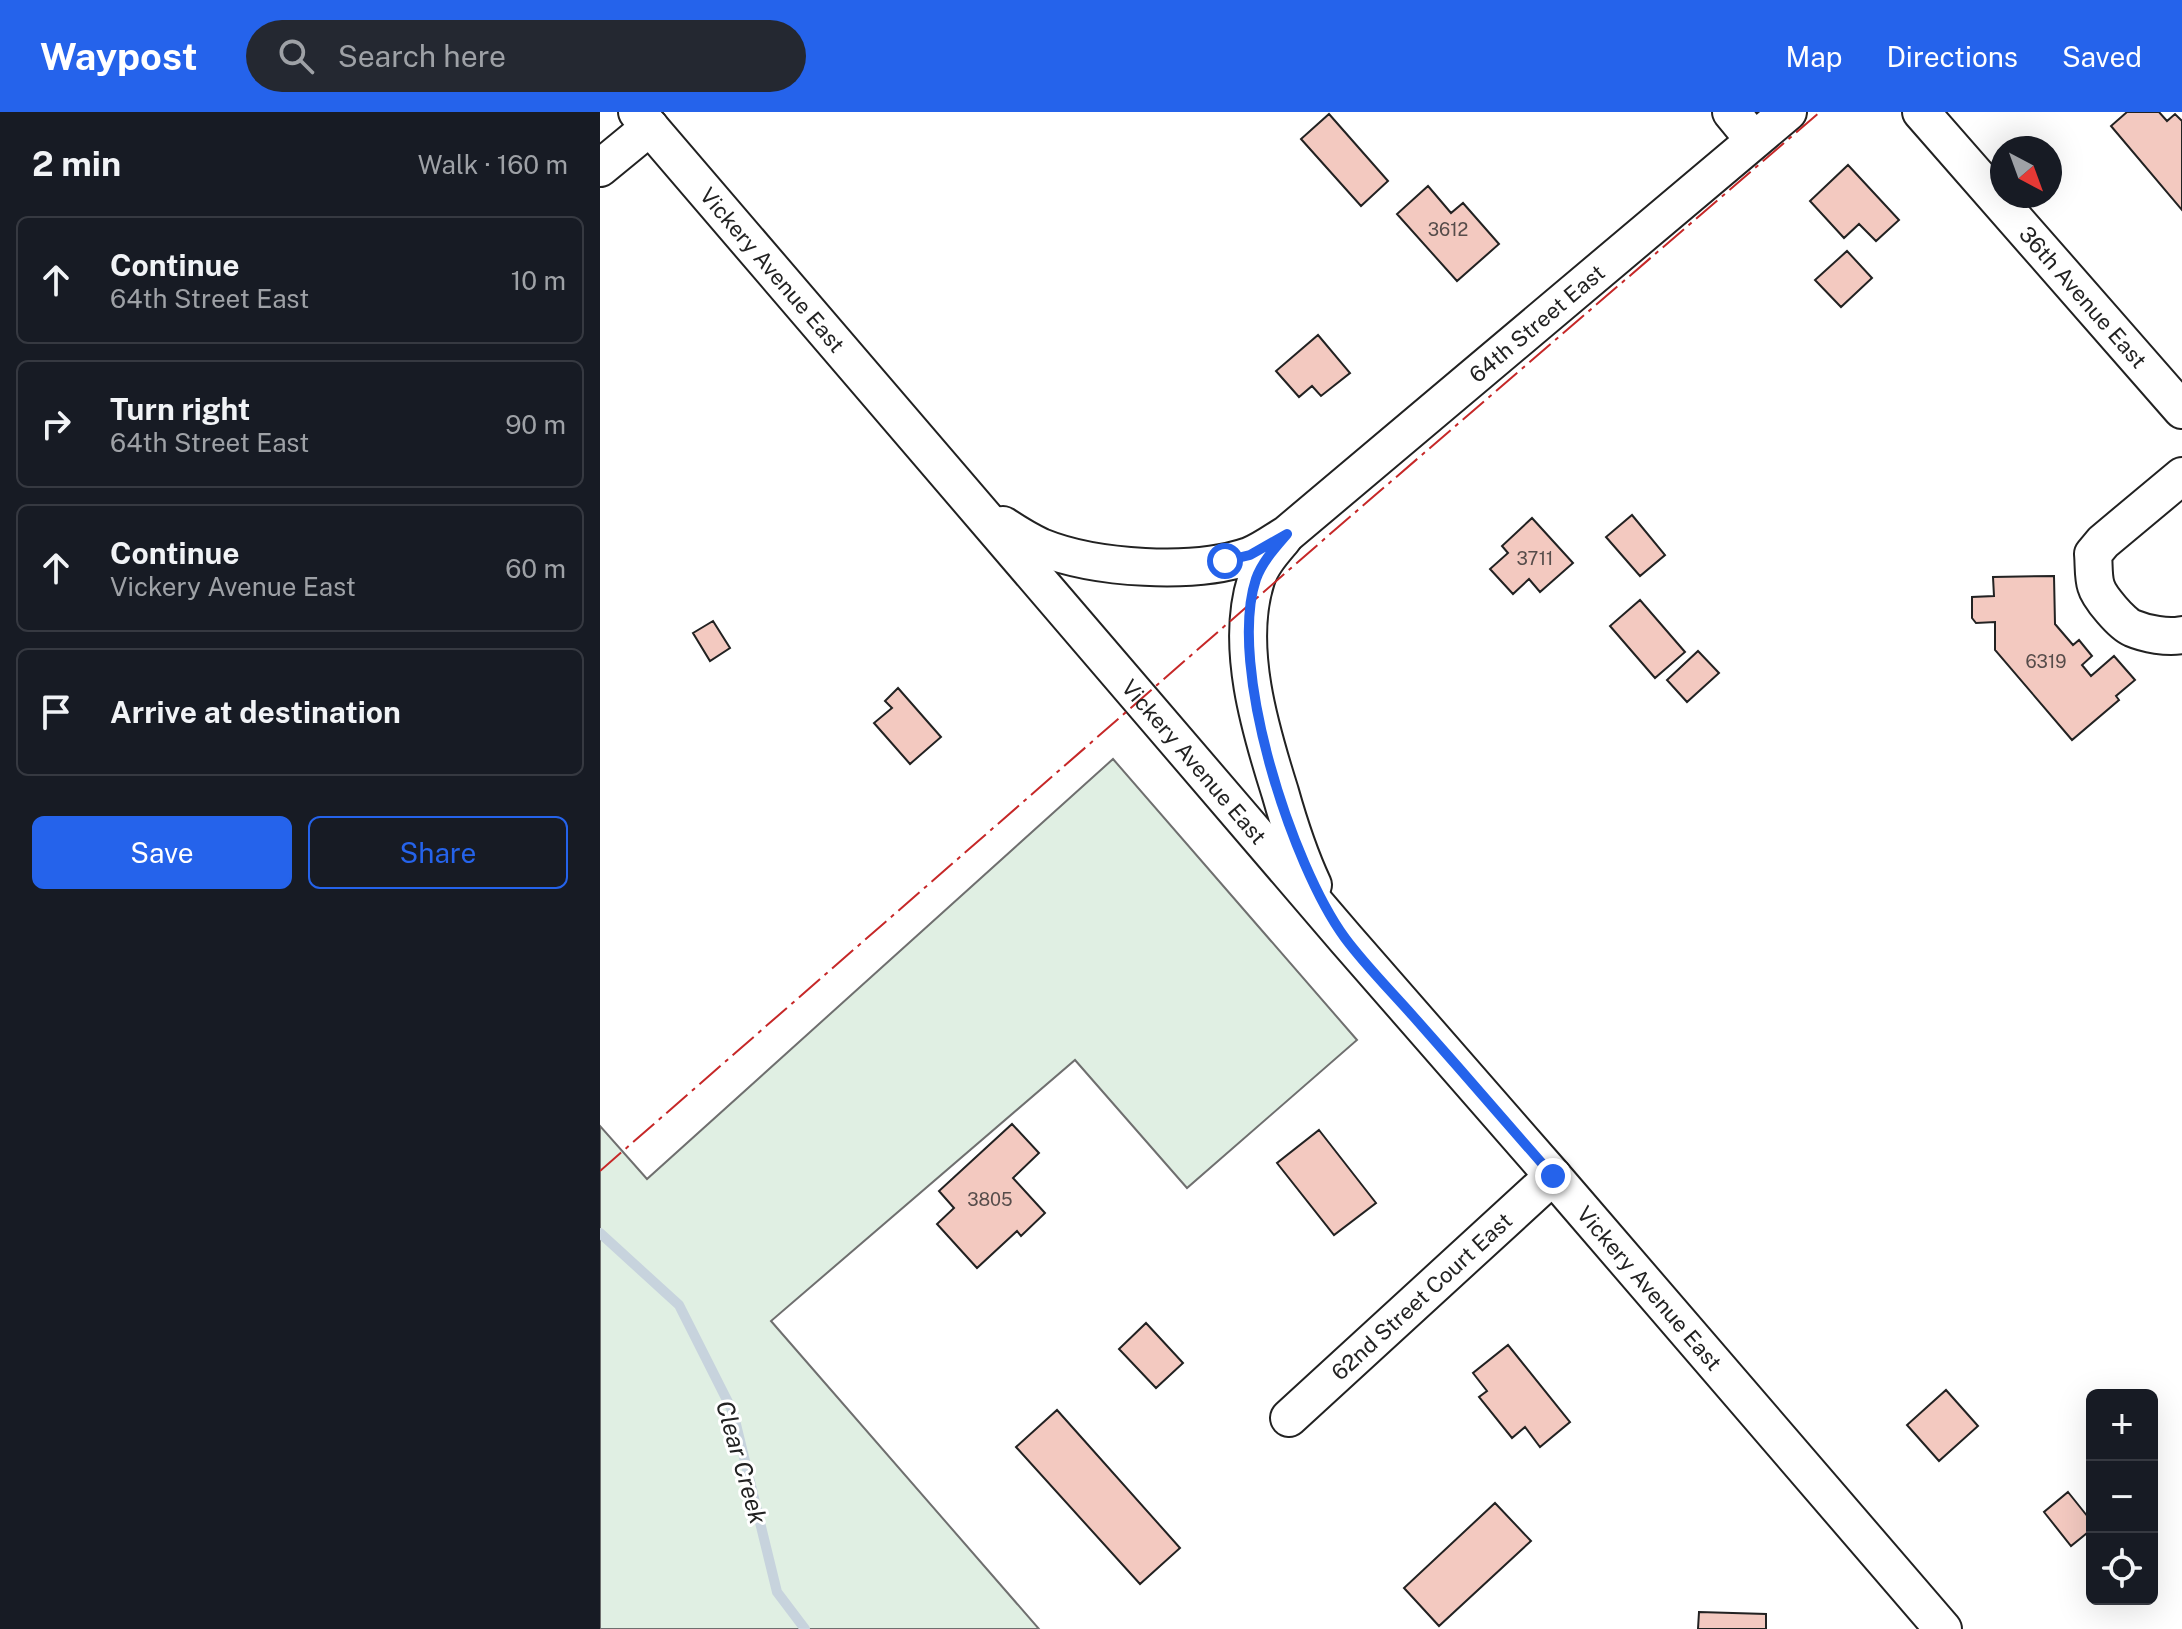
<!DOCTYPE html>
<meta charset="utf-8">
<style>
:root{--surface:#171b24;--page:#242831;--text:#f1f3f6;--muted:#9ea1a6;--line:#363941;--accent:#2563eb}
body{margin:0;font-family:"Public Sans",sans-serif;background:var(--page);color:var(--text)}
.controls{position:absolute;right:24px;bottom:24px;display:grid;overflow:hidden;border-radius:12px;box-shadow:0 8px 32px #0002}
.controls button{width:72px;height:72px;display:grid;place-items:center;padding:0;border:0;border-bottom:2px solid var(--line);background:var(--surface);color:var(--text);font:40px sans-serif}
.compass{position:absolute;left:1390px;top:24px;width:72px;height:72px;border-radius:50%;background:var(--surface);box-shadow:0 8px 32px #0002;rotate:139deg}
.stop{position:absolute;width:24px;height:24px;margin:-18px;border:6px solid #2563eb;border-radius:50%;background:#fff}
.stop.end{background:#2563eb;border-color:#fff;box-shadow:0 2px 8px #0008}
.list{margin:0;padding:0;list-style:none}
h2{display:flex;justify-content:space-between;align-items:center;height:104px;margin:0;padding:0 32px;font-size:34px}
h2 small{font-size:26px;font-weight:400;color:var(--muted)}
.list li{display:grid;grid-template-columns:52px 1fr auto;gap:24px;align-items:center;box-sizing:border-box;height:128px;margin:0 16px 16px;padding:0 16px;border:2px solid var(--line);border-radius:12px}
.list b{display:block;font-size:30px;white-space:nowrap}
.list p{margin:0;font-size:26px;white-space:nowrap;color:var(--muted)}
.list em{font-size:26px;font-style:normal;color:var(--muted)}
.actions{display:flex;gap:16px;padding:24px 32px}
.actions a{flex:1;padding:18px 0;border:2px solid var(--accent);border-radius:12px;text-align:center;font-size:28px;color:var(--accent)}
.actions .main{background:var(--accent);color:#fff}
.icon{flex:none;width:44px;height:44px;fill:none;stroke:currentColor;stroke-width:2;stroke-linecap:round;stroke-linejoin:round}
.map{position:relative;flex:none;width:1582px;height:1517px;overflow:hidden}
header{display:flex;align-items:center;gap:48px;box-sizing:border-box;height:112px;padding:0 40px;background:var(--accent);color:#fff}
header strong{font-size:38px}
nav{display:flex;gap:44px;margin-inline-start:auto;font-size:28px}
.search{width:560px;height:72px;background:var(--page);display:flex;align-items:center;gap:20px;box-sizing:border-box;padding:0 28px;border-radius:44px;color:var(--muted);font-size:30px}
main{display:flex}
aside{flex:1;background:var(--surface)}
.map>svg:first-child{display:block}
.green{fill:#e0efe3;stroke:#6f6f6f;stroke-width:2}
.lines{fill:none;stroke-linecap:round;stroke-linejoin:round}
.stream{stroke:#c7d3dd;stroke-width:10}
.building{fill:#f3c9c0;stroke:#222;stroke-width:2}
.minor-casing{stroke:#222;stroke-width:40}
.minor{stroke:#fff;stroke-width:36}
.power{stroke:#c62828;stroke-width:2;stroke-dasharray:28 6 4 6;stroke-linecap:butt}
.route{stroke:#2563eb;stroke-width:10}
.labels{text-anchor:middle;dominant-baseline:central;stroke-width:6;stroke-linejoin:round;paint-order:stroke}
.number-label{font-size:18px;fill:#564c4a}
.street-label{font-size:22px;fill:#222;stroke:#fff}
.water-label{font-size:24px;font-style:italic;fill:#222;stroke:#fff}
</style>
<header>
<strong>Waypost</strong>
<div class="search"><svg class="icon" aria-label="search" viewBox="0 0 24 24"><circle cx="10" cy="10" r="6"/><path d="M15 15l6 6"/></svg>Search here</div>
<nav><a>Map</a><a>Directions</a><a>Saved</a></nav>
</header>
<main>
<aside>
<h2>2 min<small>Walk · 160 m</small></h2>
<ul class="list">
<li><svg class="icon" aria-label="ahead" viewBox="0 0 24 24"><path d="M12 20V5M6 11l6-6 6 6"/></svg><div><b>Continue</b><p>64th Street East</p></div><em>10 m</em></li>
<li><svg class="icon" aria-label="right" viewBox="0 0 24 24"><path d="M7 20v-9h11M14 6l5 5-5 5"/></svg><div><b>Turn right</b><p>64th Street East</p></div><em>90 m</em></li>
<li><svg class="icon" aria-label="ahead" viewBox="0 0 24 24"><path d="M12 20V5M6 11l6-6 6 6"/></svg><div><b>Continue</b><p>Vickery Avenue East</p></div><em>60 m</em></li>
<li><svg class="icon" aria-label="arrive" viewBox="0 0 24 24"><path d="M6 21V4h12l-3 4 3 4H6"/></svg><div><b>Arrive at destination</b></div></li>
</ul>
<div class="actions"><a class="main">Save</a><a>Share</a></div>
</aside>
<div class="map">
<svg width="1582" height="1517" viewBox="0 0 1582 1517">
<rect width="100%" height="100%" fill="#fff"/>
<path class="green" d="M 513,647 L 757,928 L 587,1076 L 475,948 L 171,1209 L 439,1517 L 0,1517 L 0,1014 L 47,1067 Z"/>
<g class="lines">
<path class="stream" d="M 0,1121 L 79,1193 L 133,1300 L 177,1480 L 205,1517"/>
</g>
<path class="building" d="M 1527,0 L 1559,0 L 1567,9 L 1575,2 L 1582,9 L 1582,98 L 1511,14 Z
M 729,2 L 788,69 L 761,94 L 701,27 Z
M 1248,53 L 1299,108 L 1276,129 L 1259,112 L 1244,126 L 1210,89 Z
M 828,74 L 851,101 L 863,91 L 899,132 L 857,169 L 797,102 Z
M 1247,139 L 1272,166 L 1241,195 L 1215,168 Z
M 718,223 L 750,261 L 721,284 L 712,274 L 699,285 L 676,259 Z
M 1032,403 L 1065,443 L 1040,464 L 1006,425 Z
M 932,406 L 973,451 L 940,480 L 929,467 L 913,482 L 890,457 L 908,441 L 902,434 Z
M 1454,464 L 1455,512 L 1473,533 L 1479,528 L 1492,544 L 1482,553 L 1491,564 L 1514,544 L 1535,568 L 1516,584 L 1519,588 L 1472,628 L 1395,538 L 1395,510 L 1376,511 L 1372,506 L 1372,485 L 1394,484 L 1393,465 Z
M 1040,488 L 1085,540 L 1055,566 L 1010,514 Z
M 113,509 L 130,536 L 110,549 L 93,521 Z
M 1098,539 L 1119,561 L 1087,590 L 1067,568 Z
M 298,576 L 341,625 L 310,652 L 274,611 L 292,596 L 285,589 Z
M 412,1012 L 439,1041 L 413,1066 L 445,1101 L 421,1124 L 417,1119 L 377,1156 L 337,1112 L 354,1096 L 339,1079 Z
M 719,1018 L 776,1091 L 734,1123 L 677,1051 Z
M 546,1211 L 583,1251 L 556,1276 L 519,1237 Z
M 908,1233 L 970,1310 L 940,1335 L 925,1315 L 912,1326 L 879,1285 L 887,1279 L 873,1261 Z
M 1346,1278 L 1378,1314 L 1339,1349 L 1307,1313 Z
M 457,1298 L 580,1436 L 540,1472 L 416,1335 Z
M 1468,1380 L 1492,1410 L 1492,1417 L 1471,1434 L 1444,1400 Z
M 895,1391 L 931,1429 L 839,1514 L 804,1476 Z
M 1099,1500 L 1166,1502 L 1166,1517 L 1098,1517 Z"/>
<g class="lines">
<defs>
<g id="minor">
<path id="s1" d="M 37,0 L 746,827 L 953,1064 L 1343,1517"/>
<path d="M 1131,0 L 1154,28"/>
<path id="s2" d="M 1321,0 L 1582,298"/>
<path d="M 0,56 L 50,15"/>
<path d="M 1582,364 L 1503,430 L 1493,442 C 1494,452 1493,465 1496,474 C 1499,485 1522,512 1532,516 C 1546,522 1568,526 1582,523"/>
<path id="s3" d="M 403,413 C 415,421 428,429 441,435 C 495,457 594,463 649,444 C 662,439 674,430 687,422 L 1188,0"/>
<path d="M 683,427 C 673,439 661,452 656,468 C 635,534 660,617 680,680 C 689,712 699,743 713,773"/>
<path id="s4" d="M 689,1306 L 953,1064"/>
</g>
</defs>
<use href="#minor" class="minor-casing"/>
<use href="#minor" class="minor"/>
<path class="power" d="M 0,1059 L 737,416 L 1220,0"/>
</g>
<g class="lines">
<path class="route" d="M 625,449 L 650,443 L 687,422 C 675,436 662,450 656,467 C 627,554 692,754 745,826 C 765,853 790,878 813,904 C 860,957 906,1010 953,1064"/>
</g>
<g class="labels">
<g class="number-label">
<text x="848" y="117">3612</text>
<text x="935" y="446">3711</text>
<text x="1446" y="549">6319</text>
<text x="390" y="1087">3805</text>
</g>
<g class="street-label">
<text stroke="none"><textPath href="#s1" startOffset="208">Vickery Avenue East</textPath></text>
<text stroke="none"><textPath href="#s2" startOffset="246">36th Avenue East</textPath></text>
<text stroke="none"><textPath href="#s3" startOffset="626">64th Street East</textPath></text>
<text stroke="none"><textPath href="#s1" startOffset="856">Vickery Avenue East</textPath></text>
<text stroke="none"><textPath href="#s1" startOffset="1552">Vickery Avenue East</textPath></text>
<text stroke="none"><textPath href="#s4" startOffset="180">62nd Street Court East</textPath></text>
</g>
<g class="water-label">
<text transform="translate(142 1350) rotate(74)">Clear Creek</text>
</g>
</g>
</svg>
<div class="controls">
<button>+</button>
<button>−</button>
<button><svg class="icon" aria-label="locate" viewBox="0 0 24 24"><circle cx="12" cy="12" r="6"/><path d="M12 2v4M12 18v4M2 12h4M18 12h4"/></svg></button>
</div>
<svg class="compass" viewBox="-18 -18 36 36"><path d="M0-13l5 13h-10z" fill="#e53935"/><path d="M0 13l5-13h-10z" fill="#9ea1a6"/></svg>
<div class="stop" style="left:625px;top:449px"></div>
<div class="stop end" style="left:953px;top:1064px"></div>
</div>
</main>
